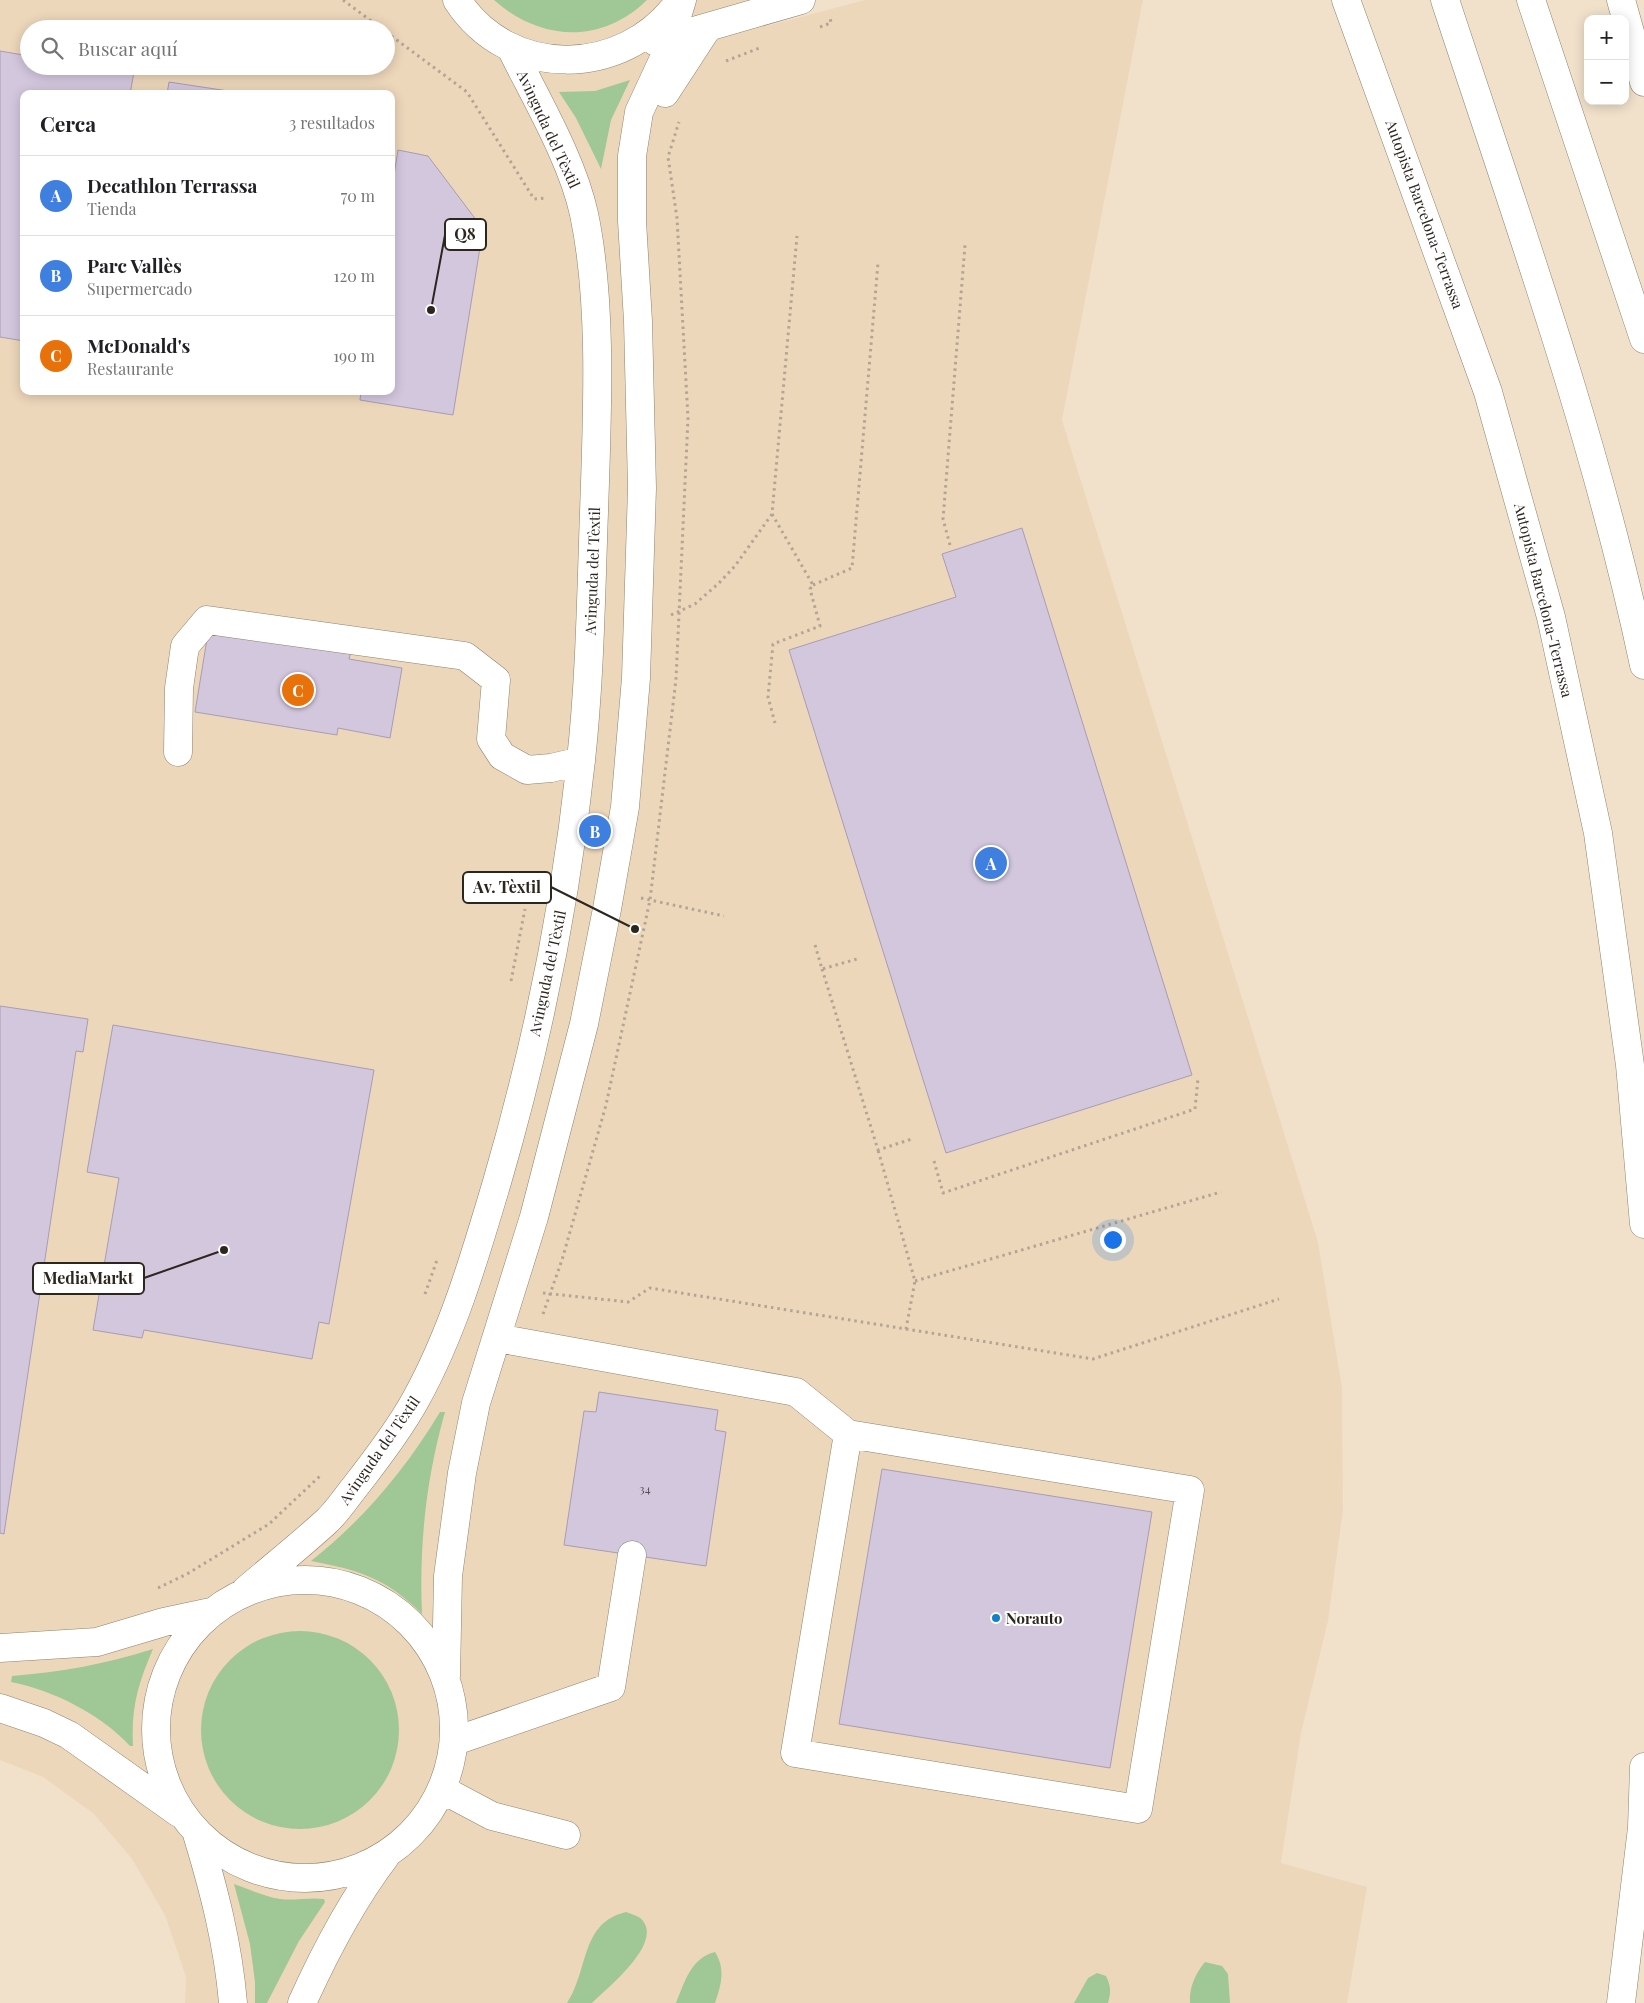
<!DOCTYPE html>
<html lang="es">
<meta charset="utf-8">
<style>
:root{--surface:#fff;--page:#f2f2f2;--text:#202124;--muted:#757577;--line:#e0e0e0;--accent:#7c3aed}
body{margin:0;font-family:"Playfair Display",serif;background:var(--page);color:var(--text)}
.controls{position:absolute;right:15px;top:15px;display:grid;overflow:hidden;border-radius:10px;box-shadow:0 2px 12px #0003}
.controls button{width:45px;height:45px;display:grid;place-items:center;padding:0;border:0;border-bottom:1px solid var(--line);background:var(--surface);color:var(--text);font:25px sans-serif}
.you{position:absolute;left:1112px;top:1239px;width:18px;height:18px;margin:-12px;border:4px solid #fff;border-radius:50%;background:#1a73e8;box-shadow:0 0 0 8px #1a73e833}
.badge{display:grid;place-items:center;width:32px;height:32px;border-radius:50%;background:var(--accent);color:#fff;font-size:16px;font-weight:700}
.pin{position:absolute;translate:-50% -50%;border:2px solid #fff;box-shadow:0 1px 5px #0006}
.list{margin:0;padding:0;list-style:none}
h2{display:flex;justify-content:space-between;align-items:center;height:65px;margin:0;padding:0 20px;font-size:21px}
h2 small{font-size:16px;font-weight:400;color:var(--muted)}
.list li{display:grid;grid-template-columns:32px 1fr auto;gap:15px;align-items:center;box-sizing:border-box;height:80px;padding:0 20px;border-top:1px solid var(--line)}
.list b{display:block;font-size:19px;white-space:nowrap}
.list p{margin:0;font-size:16px;white-space:nowrap;color:var(--muted)}
.list em{font-size:16px;font-style:normal;color:var(--muted)}
.icon{flex:none;width:28px;height:28px;fill:none;stroke:currentColor;stroke-width:2;stroke-linecap:round;stroke-linejoin:round}
.map{position:relative;flex:none;width:1644px;height:2003px;overflow:hidden}
.search{position:absolute;background:var(--surface);box-shadow:0 2px 12px #0003;left:20px;top:20px;width:375px;height:55px;display:flex;align-items:center;gap:12px;box-sizing:border-box;padding:0 18px;border-radius:28px;color:var(--muted);font-size:19px}
.panel{position:absolute;background:var(--surface);box-shadow:0 2px 12px #0003;left:20px;top:90px;width:375px;height:305px;border-radius:10px}
.map>svg:first-child{display:block}
.built{fill:#edd7bb;fill-rule:evenodd}
.green{fill:#a0c796}
.building{fill:#d3c7de;stroke:#a89cb2}
.lines{fill:none;stroke-linecap:round;stroke-linejoin:round}
.minor-casing{stroke:#8f806c;stroke-width:29}
.highway-casing{stroke:#8f806c;stroke-width:29}
.path{stroke:#b2a594;stroke-width:3;stroke-dasharray:2.5 4;stroke-linecap:butt}
.minor{stroke:#fff;stroke-width:28}
.highway{stroke:#fff;stroke-width:28}
.poi-dot{fill:#1181ca;stroke:#fff;stroke-width:2}
.labels{text-anchor:middle;dominant-baseline:central;stroke-width:4;stroke-linejoin:round;paint-order:stroke}
.number-label{font-size:12px;fill:#564e4e}
.street-label{font-size:15px;fill:#2c261e;stroke:#fff}
.poi-label{font-size:15px;font-weight:bold;fill:#2c261e;stroke:#fff;text-anchor:start}
.leader{fill:none;stroke:#2c261e;stroke-width:2}
.callout-dot{fill:#2c261e;stroke:#fff;stroke-width:2}
.callout{fill:#fff;stroke:#2c261e;stroke-width:2}
.callout-label{font-size:16px;text-anchor:middle;font-weight:bold;fill:#2c261e}
</style>
<div class="map">
<svg width="1644" height="2003" viewBox="0 0 1644 2003">
<rect width="100%" height="100%" fill="#f1e1cb"/>
<path class="built" d="M 0,0 L 773,0 L 767,26 L 865,0 L 1143,0 L 1062,420 L 1318,1242 L 1342,1388 L 1343,1510 L 1328,1621 L 1301,1733 L 1281,1863 L 1367,1887 L 1347,2003 L 185,2003 L 186,1977 L 165,1915 L 132,1859 L 94,1814 L 43,1777 L 0,1760 ZM 29,29 L 386,29 L 386,66 L 29,66 ZM 24,94 L 391,94 L 391,391 L 24,391 Z"/>
<path class="green" d="M 494,0 L 647,0 C 601,45 540,41 494,0 Z
M 630,80 L 611,120 L 601,169 L 576,118 L 559,92 L 595,91 Z
M 440,1412 L 445,1412 C 426,1479 419,1545 422,1614 C 386,1578 359,1570 311,1561 C 364,1519 405,1470 440,1412 Z
M201 1730a99 99 0 1 1 198 0a99 99 0 1 1-198 0Z
M 153,1649 C 138,1684 131,1707 133,1746 L 130,1746 C 102,1715 53,1690 11,1682 L 12,1676 C 61,1672 106,1664 153,1649 Z
M 234,1884 C 249,1889 263,1896 280,1899 C 294,1901 309,1897 324,1899 L 325,1902 L 299,1941 L 267,2003 L 255,2003 L 255,1982 L 250,1944 Z
M 626,1912 C 631,1914 640,1916 643,1921 C 662,1945 606,1989 592,2003 L 567,2003 C 589,1970 580,1923 626,1912 Z
M 715,1952 C 726,1969 721,1985 715,2003 L 676,2003 C 685,1981 691,1958 715,1952 Z
M 1205,1962 L 1222,1966 L 1228,1974 L 1230,2003 L 1190,2003 C 1189,1988 1195,1974 1205,1962 Z
M 1097,1973 L 1106,1976 C 1111,1986 1111,1992 1108,2003 L 1074,2003 L 1088,1978 Z"/>
<path class="building" d="M 0,51 L 29,56 L 29,66 L 96,66 L 134,72 L 130,94 L 24,94 L 24,341 L 0,337 Z
M 169,82 L 248,94 L 167,94 Z
M 398,150 L 428,156 L 483,229 L 453,415 L 360,400 L 361,391 L 391,391 L 391,194 Z
M 1022,528 L 1192,1075 L 946,1153 L 789,650 L 956,597 L 942,554 Z
M 209,627 L 351,651 L 349,659 L 402,668 L 390,738 L 338,728 L 337,735 L 195,712 Z
M 0,1006 L 88,1019 L 83,1052 L 76,1051 L 4,1534 L 0,1533 Z
M 113,1025 L 374,1070 L 329,1324 L 319,1322 L 312,1359 L 144,1330 L 142,1338 L 93,1330 L 119,1178 L 87,1172 Z
M 599,1392 L 718,1410 L 715,1430 L 726,1432 L 706,1566 L 564,1545 L 584,1411 L 596,1412 Z
M 882,1469 L 1152,1512 L 1110,1768 L 839,1724 Z"/>
<g class="lines">
<defs>
<path id="minor" d="M 457,0 C 509,80 623,78 678,3
M 656,42 L 801,0
M 665,93 L 708,27
M 178,752 L 179,688 L 185,646 L 207,620 L 465,656 L 496,680 L 491,739 L 502,756 L 527,770 L 551,768 L 581,761
M 497,1338 L 796,1392 L 848,1434
M 848,1434 L 1190,1490 L 1138,1809 L 795,1753 Z
M156 1729a149 149 0 1 1 298 0a149 149 0 1 1-298 0Z
M 246,1590 C 273,1567 302,1544 328,1520 C 338,1510 346,1498 354,1488 C 376,1460 399,1430 416,1399 C 453,1332 475,1256 497,1182 C 537,1045 566,903 581,760 C 590,678 591,595 594,512 C 597,420 603,304 584,214 C 572,159 536,99 511,48
M 0,1648 L 97,1642 L 164,1622 L 211,1612
M 446,1676 L 448,1576 L 462,1473 L 476,1403 L 534,1217 L 584,1024 L 607,909 L 625,807 L 636,678 L 642,488 L 638,321 L 632,221 L 632,156 L 639,112 L 665,56 L 682,0
M 0,1708 L 44,1723 L 69,1735 L 179,1813
M 455,1741 L 611,1687 L 632,1555
M 443,1790 L 492,1816 L 566,1835
M 197,1834 C 214,1890 228,1944 233,2003
M 302,2003 C 325,1952 351,1902 385,1857"/>
<path id="highway" d="M 1346,0 L 1488,392 L 1551,617 L 1598,833 L 1630,1065 L 1644,1224
M 1445,0 C 1517,219 1596,438 1644,665
M 1531,0 L 1644,339
M 1621,0 L 1644,82
M 1621,2003 L 1642,1828 L 1644,1767"/>
</defs>
<use href="#minor" class="minor-casing"/>
<use href="#highway" class="highway-casing"/>
<path class="path" d="M 343,0 L 382,29
M 820,27 L 831,23 L 830,16
M 386,32 L 467,92 L 534,199 L 546,198
M 726,61 L 762,47
M 772,514 L 813,585 L 810,589 L 820,626 L 773,644 L 768,697 L 775,723
M 950,545 L 943,519 L 965,245
M 813,585 L 852,568 L 878,263
M 671,615 L 695,604 L 719,583 L 735,566 L 772,514 L 797,236
M 641,898 L 724,916
M 815,945 L 822,969 L 857,959
M 822,969 L 878,1150 L 912,1139
M 511,981 L 525,909
M 934,1161 L 943,1193 L 1195,1109 L 1198,1079
M 915,1281 L 1221,1192
M 543,1293 L 628,1302 L 650,1288 L 906,1329 L 915,1281 L 878,1150
M 425,1294 L 437,1260
M 543,1314 L 562,1260 L 606,1105 L 650,900 L 676,679 L 688,418 L 677,218 L 668,157 L 679,122
M 906,1329 L 1093,1359 L 1279,1299
M 158,1588 L 187,1574 L 269,1524 L 320,1476"/>
<use href="#minor" class="minor"/>
<use href="#highway" class="highway"/>
</g>
<circle class="poi-dot" cx="996" cy="1618" r="5"/>
<g class="labels">
<g class="number-label">
<text x="645" y="1488">34</text>
</g>
<g class="street-label">
<text transform="translate(549 129) rotate(65)">Avinguda del Tèxtil</text>
<text transform="translate(1425 214) rotate(70)">Autopista Barcelona-Terrassa</text>
<text transform="translate(592 571) rotate(-88)">Avinguda del Tèxtil</text>
<text transform="translate(1544 600) rotate(76)">Autopista Barcelona-Terrassa</text>
<text transform="translate(547 973) rotate(-78)">Avinguda del Tèxtil</text>
<text transform="translate(379 1450) rotate(-55)">Avinguda del Tèxtil</text>
</g>
<g class="poi-label">
<text x="1006" y="1618">Norauto</text>
</g>
</g>
<path class="leader" d="M431 310L445 235M635 929L551 887M224 1250L144 1278"/>
<g class="callout-dot">
<circle cx="431" cy="310" r="5"/>
<circle cx="635" cy="929" r="5"/>
<circle cx="224" cy="1250" r="5"/>
</g>
<g class="callout">
<rect x="445" y="219" width="41" height="31" rx="5"/>
<rect x="463" y="872" width="88" height="31" rx="5"/>
<rect x="33" y="1263" width="111" height="31" rx="5"/>
</g>
<g class="callout-label">
<text x="465" y="240">Q8</text>
<text x="507" y="893">Av. Tèxtil</text>
<text x="88" y="1284">MediaMarkt</text>
</g>
</svg>
<div class="controls">
<button>+</button>
<button>−</button>
</div>
<div class="you"></div>
<div class="pin badge" style="left:991px;top:863px;background:#3f7fe0">A</div>
<div class="pin badge" style="left:595px;top:831px;background:#3f7fe0">B</div>
<div class="pin badge" style="left:298px;top:690px;background:#e8710a">C</div>
<div class="search"><svg class="icon" aria-label="search" viewBox="0 0 24 24"><circle cx="10" cy="10" r="6"/><path d="M15 15l6 6"/></svg>Buscar aquí</div>
<section class="panel">
<h2>Cerca<small>3 resultados</small></h2>
<ul class="list">
<li><span class="badge" style="background:#3f7fe0">A</span><div><b>Decathlon Terrassa</b><p>Tienda</p></div><em>70 m</em></li>
<li><span class="badge" style="background:#3f7fe0">B</span><div><b>Parc Vallès</b><p>Supermercado</p></div><em>120 m</em></li>
<li><span class="badge" style="background:#e8710a">C</span><div><b>McDonald's</b><p>Restaurante</p></div><em>190 m</em></li>
</ul>
</section>
</div>
